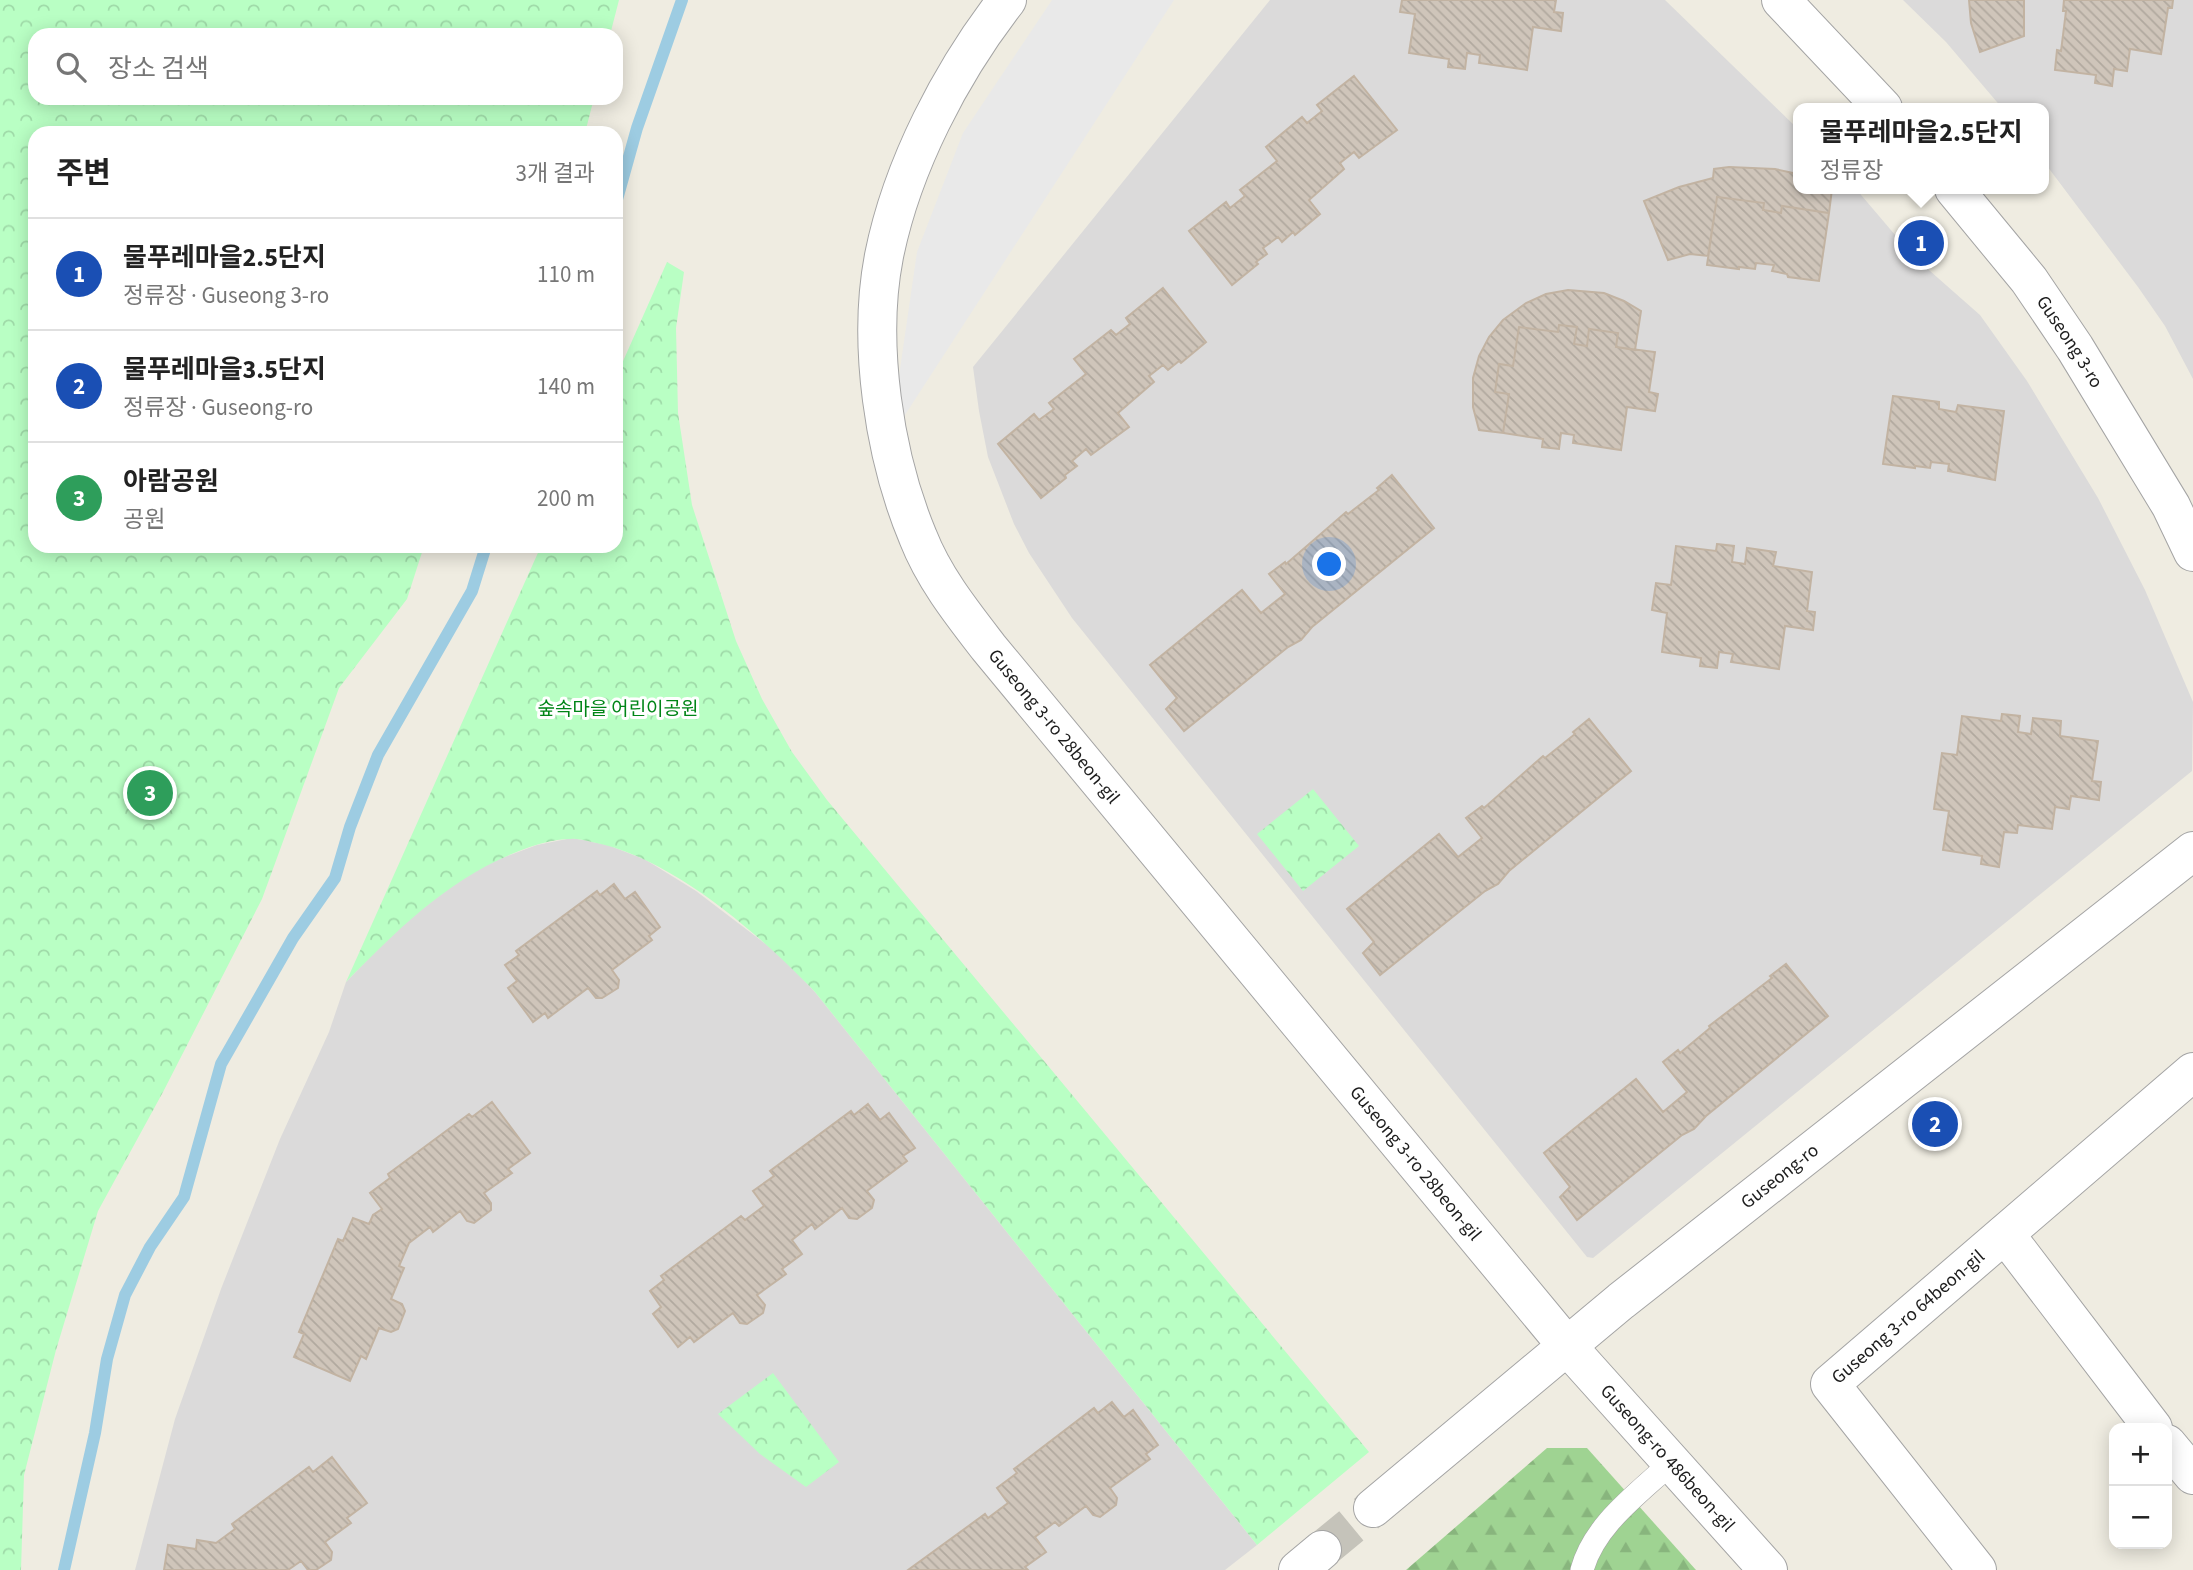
<!DOCTYPE html>
<html lang="ko">
<meta charset="utf-8">
<style>
:root{--surface:#fff;--page:#f6f6f6;--text:#222;--muted:#767676;--line:#e0e0e0;--accent:#0f766e}
body{margin:0;font-family:"Source Sans 3","Noto Sans KR",sans-serif;background:var(--page);color:var(--text)}
.controls{position:absolute;right:21px;bottom:21px;display:grid;overflow:hidden;border-radius:14px;box-shadow:0 4px 18px #0003}
.controls button{width:63px;height:63px;display:grid;place-items:center;padding:0;border:0;border-bottom:2px solid var(--line);background:var(--surface);color:var(--text);font:35px sans-serif}
.you{position:absolute;left:1330px;top:565px;width:24px;height:24px;margin:-18px;border:5px solid #fff;border-radius:50%;background:#1a73e8;box-shadow:0 0 0 10px #1a73e833}
.badge{display:grid;place-items:center;width:46px;height:46px;border-radius:50%;background:var(--accent);color:#fff;font-size:23px;font-weight:700}
.pin{position:absolute;translate:-50% -50%;border:4px solid #fff;box-shadow:0 2px 7px #0006}
.popup{position:absolute;left:1793px;top:103px;width:256px;height:91px;box-sizing:border-box;display:grid;place-content:center;border-radius:14px;background:var(--surface);filter:drop-shadow(0 2px 5px #0005);font-size:23px;white-space:nowrap;color:var(--muted)}
.popup b{font-size:26px;color:var(--text)}
.popup::after{content:'';position:absolute;left:50%;top:100%;margin-left:-14px;border:14px solid transparent;border-top-color:var(--surface)}
.list{margin:0;padding:0;list-style:none}
h2{display:flex;justify-content:space-between;align-items:center;height:91px;margin:0;padding:0 28px;font-size:30px}
h2 small{font-size:23px;font-weight:400;color:var(--muted)}
.list li{display:grid;grid-template-columns:46px 1fr auto;gap:21px;align-items:center;box-sizing:border-box;height:112px;padding:0 28px;border-top:2px solid var(--line)}
.list b{display:block;font-size:26px;white-space:nowrap}
.list p{margin:0;font-size:23px;white-space:nowrap;color:var(--muted)}
.list em{font-size:23px;font-style:normal;color:var(--muted)}
.icon{flex:none;width:38px;height:38px;fill:none;stroke:currentColor;stroke-width:2;stroke-linecap:round;stroke-linejoin:round}
.map{position:relative;flex:none;width:2193px;height:1570px;overflow:hidden}
.search{position:absolute;background:var(--surface);box-shadow:0 4px 18px #0003;left:28px;top:28px;width:595px;height:77px;display:flex;align-items:center;gap:18px;box-sizing:border-box;padding:0 24px;border-radius:21px;color:var(--muted);font-size:26px}
.panel{position:absolute;background:var(--surface);box-shadow:0 4px 18px #0003;left:28px;top:126px;width:595px;height:427px;border-radius:21px}
.map>svg:first-child{display:block}
.residential{fill:#dbdada}
.forest{fill:url(#forest-firs)}
.park{fill:url(#park-crowns)}
.parking{fill:#e9e9e9}
.lines{fill:none;stroke-linecap:round;stroke-linejoin:round}
.stream{stroke:#9dcce2;stroke-width:12}
.building{fill:url(#building-back-hatch);stroke:#c2b3a2;stroke-width:2}
.tertiary-tunnel{stroke:#c5c3ba;stroke-width:38;stroke-dasharray:38 19;stroke-linecap:butt}
.service-casing{stroke:#a4a4a4;stroke-width:24}
.minor-casing{stroke:#a4a4a4;stroke-width:40}
.tertiary-casing{stroke:#a4a4a4;stroke-width:40}
.service{stroke:#fff;stroke-width:23}
.minor{stroke:#fff;stroke-width:38}
.tertiary{stroke:#fff;stroke-width:38}
.labels{text-anchor:middle;dominant-baseline:central;stroke-width:6;stroke-linejoin:round;paint-order:stroke}
.street-label{font-size:19px;fill:#1d1d1d;stroke:#fff}
.park-label{font-size:19px;fill:#008517;stroke:#fff}
</style>
<div class="map">
<svg width="2193" height="1570" viewBox="0 0 2193 1570">
<defs>
<pattern id="forest-firs" width="22" height="20" patternUnits="userSpaceOnUse" patternTransform="scale(1.75)"><rect width="22" height="20" fill="#9fd392"/><path d="M5 1l3.5 6h-7zM16 11l3.5 6h-7z" fill="#88b57d"/></pattern>
<pattern id="park-crowns" width="20" height="18" patternUnits="userSpaceOnUse" patternTransform="scale(1.75)"><rect width="20" height="18" fill="#b9ffc4"/><path d="M2 6a3 3 0 1 1 6 0M12 15a3 3 0 1 1 6 0" fill="none" stroke="#9fdaa8"/></pattern>
<pattern id="building-back-hatch" width="6" height="6" patternUnits="userSpaceOnUse" patternTransform="scale(1.75)"><rect width="6" height="6" fill="#cfc5ba"/><path d="M-1 5l2 2M0 0l6 6M5-1l2 2" fill="none" stroke="#b1a99f"/></pattern>
</defs>
<rect width="100%" height="100%" fill="#efece1"/>
<path class="residential" d="M 1270,0 L 1665,0 L 1798,129 L 1798,189 L 1856,189 L 1913,256 L 1980,315 L 2027,381 L 2098,498 L 2145,590 L 2193,702 L 2192,771 L 1593,1258 L 1587,1257 L 1072,618 L 1029,553 L 1014,524 L 988,457 L 979,411 L 973,367 Z
M 1903,0 L 2193,0 L 2193,379 L 2165,326 L 2138,287 L 2044,162 L 2044,108 L 2002,108 L 1946,42 Z
M 572,838 L 608,845 L 646,860 L 696,891 L 780,955 L 815,992 L 1257,1545 L 1225,1570 L 135,1570 L 175,1419 L 221,1289 L 280,1139 L 329,1032 L 346,982 L 399,927 L 457,882 L 494,861 L 537,845 Z"/>
<path class="forest" d="M 1547,1448 L 1587,1448 L 1696,1570 L 1406,1570 Z"/>
<path class="park" d="M 0,0 L 619,0 L 610,35 L 35,35 L 35,98 L 594,98 L 585,133 L 35,133 L 35,546 L 424,546 L 407,599 L 339,688 L 262,899 L 163,1092 L 98,1211 L 56,1350 L 24,1475 L 21,1570 L 0,1570 Z
M 667,262 L 684,272 L 676,328 L 678,413 L 692,505 L 736,641 L 762,699 L 792,752 L 827,800 L 1369,1452 L 1257,1545 L 815,992 C 760,935 672,857 592,842 C 585,841 578,838 571,839 C 553,839 535,845 519,851 C 449,878 398,929 346,982 L 541,546 L 616,546 L 616,377 Z
M 1313,789 L 1359,846 L 1303,891 L 1257,834 Z
M 773,1373 L 839,1462 L 806,1487 L 760,1454 L 718,1414 Z"/>
<path class="parking" d="M 1052,0 L 1174,0 L 890,438 L 917,252 L 963,133 Z"/>
<g class="lines">
<path class="stream" d="M 616,203 L 637,128 L 682,0
M 64,1570 L 95,1433 L 107,1359 L 125,1295 L 150,1247 L 184,1197 L 221,1064 L 293,938 L 335,878 L 350,827 L 378,755 L 472,591 L 486,546"/>
</g>
<path class="building" d="M 1402,0 L 1556,0 L 1554,12 L 1563,13 L 1561,31 L 1533,27 L 1527,70 L 1479,63 L 1480,55 L 1467,53 L 1465,69 L 1448,67 L 1449,59 L 1409,53 L 1415,14 L 1400,12 Z
M 1969,0 L 2024,0 L 2024,36 L 1980,52 L 1971,23 Z
M 2064,0 L 2173,0 L 2172,8 L 2168,8 L 2161,54 L 2130,49 L 2127,71 L 2114,69 L 2112,86 L 2095,83 L 2096,75 L 2055,70 L 2057,50 L 2061,51 L 2066,11 L 2063,11 Z
M 1354,76 L 1397,130 L 1359,158 L 1354,152 L 1340,163 L 1344,169 L 1309,200 L 1320,214 L 1295,235 L 1293,232 L 1282,242 L 1278,237 L 1263,248 L 1267,254 L 1256,262 L 1258,264 L 1232,285 L 1189,231 L 1226,202 L 1230,208 L 1245,196 L 1240,190 L 1277,161 L 1266,147 L 1302,117 L 1307,123 L 1322,111 L 1317,105 Z
M 1729,167 L 1775,169 L 1798,174 L 1798,189 L 1832,189 L 1829,213 L 1782,206 L 1781,213 L 1763,210 L 1764,203 L 1717,197 L 1708,256 L 1690,254 L 1668,260 L 1644,201 L 1679,187 L 1713,178 L 1714,169 Z
M 1717,197 L 1764,203 L 1763,210 L 1781,213 L 1782,206 L 1829,213 L 1819,281 L 1788,277 L 1787,274 L 1772,271 L 1774,265 L 1756,263 L 1755,269 L 1739,267 L 1739,269 L 1707,265 Z
M 1163,288 L 1206,342 L 1181,363 L 1179,361 L 1168,370 L 1163,365 L 1149,376 L 1154,382 L 1118,413 L 1129,427 L 1091,455 L 1086,449 L 1072,461 L 1077,466 L 1065,475 L 1066,478 L 1041,498 L 998,444 L 1034,414 L 1039,420 L 1054,409 L 1049,403 L 1086,374 L 1074,359 L 1111,330 L 1116,335 L 1130,324 L 1126,318 Z
M 1568,290 L 1604,293 L 1624,301 L 1641,311 L 1635,350 L 1616,347 L 1618,333 L 1589,329 L 1587,346 L 1574,344 L 1577,327 L 1559,325 L 1558,332 L 1519,327 L 1513,366 L 1499,364 L 1495,392 L 1509,394 L 1503,433 L 1479,430 L 1473,407 L 1473,378 L 1479,356 L 1489,337 L 1503,320 L 1526,303 L 1546,294 Z
M 1559,325 L 1577,327 L 1574,344 L 1587,346 L 1589,329 L 1618,333 L 1616,347 L 1655,352 L 1649,392 L 1658,394 L 1655,411 L 1627,407 L 1621,450 L 1573,443 L 1574,435 L 1561,433 L 1559,449 L 1542,447 L 1543,439 L 1503,433 L 1509,394 L 1495,392 L 1499,364 L 1513,366 L 1519,327 L 1558,332 Z
M 1893,396 L 1939,402 L 1939,409 L 1956,412 L 1958,405 L 2004,411 L 1995,480 L 1948,471 L 1949,464 L 1931,462 L 1930,468 L 1915,466 L 1915,468 L 1883,464 Z
M 1392,475 L 1434,528 L 1312,627 L 1301,640 L 1288,647 L 1184,731 L 1166,709 L 1177,698 L 1150,665 L 1242,590 L 1261,613 L 1285,594 L 1269,574 L 1285,562 L 1286,564 L 1346,512 L 1348,514 L 1379,490 L 1377,488 Z
M 1717,544 L 1734,546 L 1732,562 L 1745,564 L 1747,548 L 1776,552 L 1773,566 L 1812,572 L 1807,611 L 1815,612 L 1813,630 L 1785,626 L 1779,669 L 1731,662 L 1733,654 L 1719,652 L 1717,668 L 1700,666 L 1701,658 L 1662,652 L 1667,613 L 1652,610 L 1656,583 L 1671,585 L 1676,546 L 1716,551 Z
M 2002,714 L 2020,716 L 2018,732 L 2031,734 L 2033,718 L 2061,721 L 2060,736 L 2098,741 L 2092,781 L 2101,782 L 2099,800 L 2071,796 L 2069,809 L 2055,807 L 2052,829 L 2018,825 L 2017,833 L 2004,832 L 1999,867 L 1981,864 L 1982,856 L 1943,850 L 1949,811 L 1934,809 L 1942,753 L 1957,755 L 1962,716 L 2001,721 Z
M 1589,719 L 1631,771 L 1509,871 L 1498,884 L 1485,891 L 1380,975 L 1363,953 L 1374,942 L 1347,909 L 1439,834 L 1458,857 L 1482,838 L 1466,818 L 1482,806 L 1484,808 L 1543,756 L 1545,758 L 1575,734 L 1573,732 Z
M 614,884 L 625,899 L 635,892 L 660,927 L 649,936 L 652,940 L 612,970 L 619,980 L 618,988 L 602,998 L 596,998 L 588,988 L 548,1018 L 545,1013 L 533,1022 L 508,988 L 517,981 L 505,965 L 519,955 L 516,951 L 597,891 L 600,895 Z
M 1786,964 L 1828,1016 L 1706,1116 L 1694,1129 L 1682,1135 L 1577,1220 L 1560,1197 L 1570,1187 L 1544,1153 L 1636,1079 L 1663,1112 L 1687,1092 L 1663,1062 L 1678,1050 L 1680,1053 L 1710,1028 L 1709,1026 L 1772,978 L 1770,976 Z
M 492,1102 L 530,1153 L 508,1169 L 512,1173 L 484,1193 L 491,1203 L 491,1210 L 474,1223 L 467,1221 L 460,1211 L 433,1232 L 430,1227 L 409,1243 L 399,1266 L 404,1268 L 391,1299 L 402,1304 L 405,1311 L 398,1329 L 391,1332 L 379,1328 L 366,1359 L 361,1356 L 350,1381 L 294,1357 L 304,1334 L 299,1332 L 338,1239 L 343,1241 L 353,1218 L 369,1224 L 373,1215 L 382,1209 L 370,1193 L 390,1178 L 388,1174 L 469,1114 L 472,1117 Z
M 868,1104 L 880,1120 L 889,1113 L 915,1148 L 903,1156 L 907,1161 L 867,1191 L 874,1200 L 872,1208 L 857,1219 L 849,1218 L 842,1208 L 815,1229 L 812,1224 L 792,1240 L 802,1254 L 782,1269 L 786,1274 L 757,1295 L 765,1305 L 763,1313 L 747,1324 L 740,1323 L 733,1313 L 694,1342 L 690,1337 L 678,1347 L 653,1314 L 661,1307 L 650,1291 L 664,1280 L 661,1276 L 741,1216 L 745,1220 L 764,1206 L 753,1191 L 774,1176 L 770,1171 L 851,1111 L 854,1115 Z
M 1112,1402 L 1124,1417 L 1133,1410 L 1158,1445 L 1146,1454 L 1150,1459 L 1110,1488 L 1117,1498 L 1116,1505 L 1100,1517 L 1093,1515 L 1086,1506 L 1059,1526 L 1055,1522 L 1035,1537 L 1046,1552 L 1025,1567 L 1028,1570 L 908,1570 L 985,1514 L 988,1518 L 1008,1503 L 997,1488 L 1017,1473 L 1014,1469 L 1094,1408 L 1098,1413 Z
M 332,1457 L 367,1503 L 347,1518 L 351,1523 L 325,1542 L 332,1552 L 331,1560 L 316,1570 L 308,1570 L 301,1561 L 288,1570 L 164,1570 L 168,1545 L 196,1549 L 197,1540 L 216,1543 L 235,1529 L 232,1524 L 309,1467 L 313,1472 Z"/>
<g class="lines">
<path class="tertiary-tunnel" d="M 1322,1550 L 1373,1508"/>
<defs>
<path id="service" d="M 1582,1570 C 1594,1525 1638,1494 1671,1463"/>
<g id="minor">
<path d="M 2005,1234 L 2153,1428"/>
<path d="M 2167,1444 L 2193,1475"/>
<path id="s1" d="M 1977,1570 L 1830,1384 L 2193,1072"/>
</g>
<g id="tertiary">
<path id="s2" d="M 1007,0 C 951,72 902,166 884,256 C 867,343 884,456 918,537 C 934,578 962,613 989,648 L 1567,1346 L 1768,1570"/>
<path d="M 1781,0 L 1883,108"/>
<path id="s3" d="M 1954,189 L 2029,280 L 2075,348 L 2171,506 L 2193,552"/>
<path id="s4" d="M 1373,1508 L 1621,1301 L 2193,851"/>
<path d="M 1298,1570 L 1322,1550"/>
</g>
</defs>
<use href="#service" class="service-casing"/>
<use href="#minor" class="minor-casing"/>
<use href="#tertiary" class="tertiary-casing"/>
<use href="#service" class="service"/>
<use href="#minor" class="minor"/>
<use href="#tertiary" class="tertiary"/>
</g>
<g class="labels">
<g class="street-label">
<text stroke="none"><textPath href="#s3" startOffset="192">Guseong 3-ro</textPath></text>
<text stroke="none"><textPath href="#s2" startOffset="807">Guseong 3-ro 28beon-gil</textPath></text>
<text stroke="none"><textPath href="#s2" startOffset="1374">Guseong 3-ro 28beon-gil</textPath></text>
<text stroke="none"><textPath href="#s4" startOffset="525">Guseong-ro</textPath></text>
<text stroke="none"><textPath href="#s1" startOffset="340">Guseong 3-ro 64beon-gil</textPath></text>
<text stroke="none"><textPath href="#s2" startOffset="1762">Guseong-ro 486beon-gil</textPath></text>
</g>
<g class="park-label">
<text x="618" y="709">숲속마을 어린이공원</text>
</g>
</g>
</svg>
<div class="controls">
<button>+</button>
<button>−</button>
</div>
<div class="you"></div>
<div class="pin badge" style="left:1921px;top:243px;background:#1a4fb4">1</div>
<div class="popup"><b>물푸레마을2.5단지</b>정류장</div>
<div class="pin badge" style="left:1935px;top:1124px;background:#1a4fb4">2</div>
<div class="pin badge" style="left:150px;top:793px;background:#2e9e5b">3</div>
<div class="search"><svg class="icon" aria-label="search" viewBox="0 0 24 24"><circle cx="10" cy="10" r="6"/><path d="M15 15l6 6"/></svg>장소 검색</div>
<section class="panel">
<h2>주변<small>3개 결과</small></h2>
<ul class="list">
<li><span class="badge" style="background:#1a4fb4">1</span><div><b>물푸레마을2.5단지</b><p>정류장 · Guseong 3-ro</p></div><em>110 m</em></li>
<li><span class="badge" style="background:#1a4fb4">2</span><div><b>물푸레마을3.5단지</b><p>정류장 · Guseong-ro</p></div><em>140 m</em></li>
<li><span class="badge" style="background:#2e9e5b">3</span><div><b>아람공원</b><p>공원</p></div><em>200 m</em></li>
</ul>
</section>
</div>
